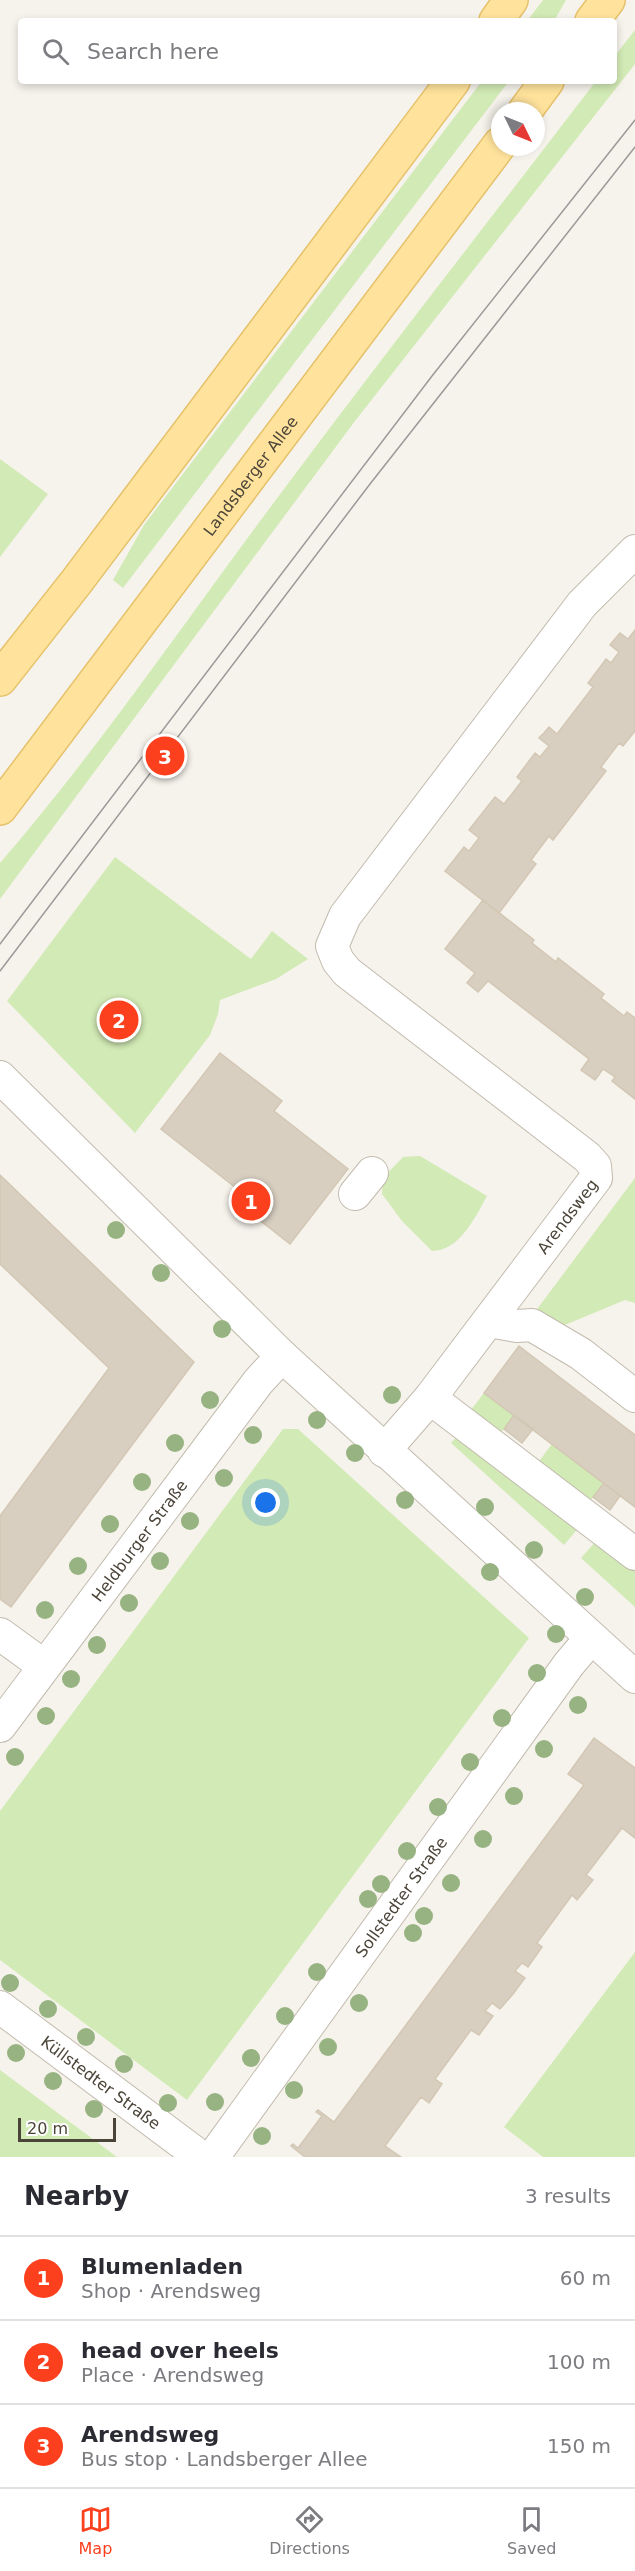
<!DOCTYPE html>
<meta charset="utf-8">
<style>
:root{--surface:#fff;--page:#f7f7f7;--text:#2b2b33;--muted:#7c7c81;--line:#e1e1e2;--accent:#fc3f1d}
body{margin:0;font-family:"DejaVu Sans",sans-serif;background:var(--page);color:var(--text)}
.compass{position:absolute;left:491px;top:102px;width:54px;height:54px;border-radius:50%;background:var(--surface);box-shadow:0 3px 9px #0003;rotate:133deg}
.scale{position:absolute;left:18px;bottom:15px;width:98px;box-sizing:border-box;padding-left:6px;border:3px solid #4b4439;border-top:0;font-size:16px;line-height:21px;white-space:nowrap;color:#4b4439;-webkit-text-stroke:4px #fff;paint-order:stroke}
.you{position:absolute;left:266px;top:1503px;width:21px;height:21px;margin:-15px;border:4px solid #fff;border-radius:50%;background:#1a73e8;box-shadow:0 0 0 9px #1a73e833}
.badge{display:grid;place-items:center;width:39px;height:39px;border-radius:50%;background:var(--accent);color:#fff;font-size:20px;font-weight:700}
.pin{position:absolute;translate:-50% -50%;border:3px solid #fff;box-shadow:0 2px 6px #0006}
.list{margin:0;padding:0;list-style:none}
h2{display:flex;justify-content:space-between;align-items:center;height:78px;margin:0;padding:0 24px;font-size:26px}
h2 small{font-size:20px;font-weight:400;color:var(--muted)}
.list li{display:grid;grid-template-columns:39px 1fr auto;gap:18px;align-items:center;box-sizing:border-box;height:84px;padding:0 24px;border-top:2px solid var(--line)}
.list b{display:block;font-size:22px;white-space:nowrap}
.list p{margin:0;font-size:20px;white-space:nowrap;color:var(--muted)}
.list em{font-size:20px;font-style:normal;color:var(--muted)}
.icon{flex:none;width:33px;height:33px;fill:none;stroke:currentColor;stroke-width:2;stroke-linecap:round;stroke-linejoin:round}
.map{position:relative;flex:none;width:635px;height:2157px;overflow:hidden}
.search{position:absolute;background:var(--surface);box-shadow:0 3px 9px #0003;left:18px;right:18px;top:18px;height:66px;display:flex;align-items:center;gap:15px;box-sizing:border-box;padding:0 21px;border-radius:6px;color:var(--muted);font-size:22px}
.sheet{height:330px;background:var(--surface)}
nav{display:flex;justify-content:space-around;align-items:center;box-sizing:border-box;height:84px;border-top:2px solid var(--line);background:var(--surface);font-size:16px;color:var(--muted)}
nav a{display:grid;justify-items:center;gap:3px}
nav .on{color:var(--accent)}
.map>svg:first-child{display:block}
.green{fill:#d2eab5}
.building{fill:#d8cfc1;stroke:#d3c7b4;stroke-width:1.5}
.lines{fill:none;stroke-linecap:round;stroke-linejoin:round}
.minor-casing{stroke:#c2bbae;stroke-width:34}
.major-casing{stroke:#e6c16a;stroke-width:36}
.minor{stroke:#fff;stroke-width:32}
.major{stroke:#ffe39c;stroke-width:33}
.tram{stroke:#9a9a9a;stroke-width:1.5}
.tree{fill:#97b381}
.labels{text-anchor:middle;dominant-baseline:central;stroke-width:6;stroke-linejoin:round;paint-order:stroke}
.street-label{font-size:16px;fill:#4b4439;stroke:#fff}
</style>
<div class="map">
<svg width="635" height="2157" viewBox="0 0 635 2157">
<rect width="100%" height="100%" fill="#f6f3ec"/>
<path class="green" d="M 543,0 L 566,0 L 554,21 L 527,21 Z
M 635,30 L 635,64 L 355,421 L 0,899 L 0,863 C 102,745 190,614 284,489 C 386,352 492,217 596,81 L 614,81 L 614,57 Z
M 482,81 L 509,81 L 123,588 L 113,580 L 144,525 Z
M 0,459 L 48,494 L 0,557 Z
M 115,857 L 251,959 L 272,931 L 308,959 L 276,979 L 220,1000 L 218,1014 L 210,1035 L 135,1133 L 7,1001 Z
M 420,1156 L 487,1196 C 475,1218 459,1251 432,1251 L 402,1221 L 382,1194 L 383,1178 L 403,1157 Z
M 635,1178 L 635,1303 L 625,1300 L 543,1334 L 517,1336 Z
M 484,1393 L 514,1415 L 497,1438 L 467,1415 Z
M 283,1429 L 298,1429 L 529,1638 L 187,2100 L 0,1960 L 0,1811 Z
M 460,1433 L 580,1526 L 564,1545 L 451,1443 Z
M 552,1444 L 604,1483 L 587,1505 L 536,1465 Z
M 596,1541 L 635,1569 L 635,1607 L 581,1558 Z
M 635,1952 L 635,2157 L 543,2157 L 504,2127 Z
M 0,2070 L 117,2157 L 0,2157 Z"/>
<path class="building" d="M 635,630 L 635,731 L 623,746 L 619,743 L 601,767 L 606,771 L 553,840 L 549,836 L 531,860 L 536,864 L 499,913 L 445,871 L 464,847 L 469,851 L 479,838 L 469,830 L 495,797 L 504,804 L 522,781 L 517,777 L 535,753 L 540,757 L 549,746 L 539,738 L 544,733 L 549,727 L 557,734 L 593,687 L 588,683 L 606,659 L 611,663 L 619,652 L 610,645 L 620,633 L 628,639 Z
M 483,900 L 534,940 L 532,943 L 556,962 L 558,958 L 604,994 L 601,998 L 624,1016 L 627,1012 L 635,1018 L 635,1099 L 612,1081 L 615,1077 L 603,1069 L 595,1080 L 581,1070 L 589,1059 L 488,981 L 478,992 L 467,983 L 475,973 L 445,949 Z
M 220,1053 L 282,1101 L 274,1111 L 348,1169 L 290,1244 L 229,1196 L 236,1188 L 161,1129 Z
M 0,1175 L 194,1362 L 11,1607 L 0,1599 L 0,1516 L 109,1368 L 0,1264 Z
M 519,1346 L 635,1435 L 635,1507 L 484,1393 Z
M 514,1415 L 533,1429 L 522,1443 L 504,1429 Z
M 604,1483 L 620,1496 L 610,1510 L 593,1497 Z
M 594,1738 L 635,1768 L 635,1838 L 622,1828 L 586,1875 L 593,1880 L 577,1900 L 572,1895 L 537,1943 L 542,1947 L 528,1967 L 522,1963 L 515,1971 L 525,1978 L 513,1994 L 500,2009 L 492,2003 L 485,2011 L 493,2016 L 479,2035 L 471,2030 L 435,2079 L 442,2084 L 429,2103 L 421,2097 L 385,2146 L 401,2157 L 305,2157 L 291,2146 L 293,2144 L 298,2148 L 322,2116 L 316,2112 L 318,2110 L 334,2122 L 584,1785 L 568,1774 Z"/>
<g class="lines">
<defs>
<g id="minor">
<path d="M 0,1077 L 282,1356 L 635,1677"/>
<path d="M 355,1194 L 372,1173"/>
<path d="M 489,1321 L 517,1326 L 532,1325 L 581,1354 L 635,1396"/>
<path d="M 430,1398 L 635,1554"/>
<path id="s1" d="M 384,1451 L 430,1398 L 596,1178 L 595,1166 L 587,1157 L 347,972 L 338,961 L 332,946 L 345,916 L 582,604 L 635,551"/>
<path d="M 0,1634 L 44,1666"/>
<path id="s2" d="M 0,1726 L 258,1382 L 282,1356"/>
<path id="s3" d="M 0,2007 L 201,2157"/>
<path id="s4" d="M 213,2157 L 569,1664 L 591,1638"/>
</g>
<g id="major">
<path d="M 496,21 L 511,0"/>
<path d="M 592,21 L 608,0"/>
<path d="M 525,111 L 547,81"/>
<path d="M 0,679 L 77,581 L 453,81"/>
<path id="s5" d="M 0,808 L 500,144"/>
</g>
</defs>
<use href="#minor" class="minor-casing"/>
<use href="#major" class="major-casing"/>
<use href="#minor" class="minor"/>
<use href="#major" class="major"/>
<path class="tram" d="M 0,944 L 432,376 L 635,120
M 0,971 L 370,484 L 635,147"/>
</g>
<g class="tree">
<circle cx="116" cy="1230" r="9"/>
<circle cx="161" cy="1273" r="9"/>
<circle cx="222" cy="1329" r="9"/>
<circle cx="392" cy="1395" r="9"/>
<circle cx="210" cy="1400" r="9"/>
<circle cx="317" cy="1420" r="9"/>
<circle cx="253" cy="1435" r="9"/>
<circle cx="175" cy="1443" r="9"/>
<circle cx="355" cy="1453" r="9"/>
<circle cx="224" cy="1478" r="9"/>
<circle cx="142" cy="1482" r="9"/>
<circle cx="405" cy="1500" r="9"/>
<circle cx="485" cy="1507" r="9"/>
<circle cx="190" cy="1521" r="9"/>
<circle cx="110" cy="1524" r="9"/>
<circle cx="534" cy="1550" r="9"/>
<circle cx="160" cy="1561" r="9"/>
<circle cx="78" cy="1566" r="9"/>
<circle cx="490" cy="1572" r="9"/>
<circle cx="585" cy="1597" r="9"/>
<circle cx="129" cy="1603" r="9"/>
<circle cx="45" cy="1610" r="9"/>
<circle cx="556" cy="1634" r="9"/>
<circle cx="97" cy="1645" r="9"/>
<circle cx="537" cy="1673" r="9"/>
<circle cx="71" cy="1679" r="9"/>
<circle cx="578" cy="1705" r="9"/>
<circle cx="46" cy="1716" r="9"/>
<circle cx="502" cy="1718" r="9"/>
<circle cx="544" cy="1749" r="9"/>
<circle cx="15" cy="1757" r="9"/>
<circle cx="470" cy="1762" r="9"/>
<circle cx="514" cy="1796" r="9"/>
<circle cx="438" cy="1807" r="9"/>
<circle cx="483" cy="1839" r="9"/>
<circle cx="407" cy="1851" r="9"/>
<circle cx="451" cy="1883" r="9"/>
<circle cx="381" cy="1884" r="9"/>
<circle cx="368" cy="1899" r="9"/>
<circle cx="424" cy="1916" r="9"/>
<circle cx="413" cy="1933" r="9"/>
<circle cx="317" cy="1972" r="9"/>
<circle cx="10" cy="1983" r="9"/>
<circle cx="359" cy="2003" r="9"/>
<circle cx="48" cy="2009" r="9"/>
<circle cx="285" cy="2016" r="9"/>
<circle cx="86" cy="2037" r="9"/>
<circle cx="328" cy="2047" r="9"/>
<circle cx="16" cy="2053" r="9"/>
<circle cx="251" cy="2058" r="9"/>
<circle cx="124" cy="2064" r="9"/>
<circle cx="53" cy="2081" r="9"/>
<circle cx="294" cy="2090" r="9"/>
<circle cx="215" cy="2102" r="9"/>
<circle cx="168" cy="2103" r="9"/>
<circle cx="94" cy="2109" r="9"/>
<circle cx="262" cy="2136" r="9"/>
</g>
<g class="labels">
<g class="street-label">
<text stroke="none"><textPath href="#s5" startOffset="416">Landsberger Allee</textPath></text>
<text stroke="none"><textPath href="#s1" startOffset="298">Arendsweg</textPath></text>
<text stroke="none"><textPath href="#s2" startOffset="232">Heldburger Straße</textPath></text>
<text stroke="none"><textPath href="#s4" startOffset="321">Sollstedter Straße</textPath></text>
<text stroke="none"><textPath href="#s3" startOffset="126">Küllstedter Straße</textPath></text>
</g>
</g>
</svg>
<svg class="compass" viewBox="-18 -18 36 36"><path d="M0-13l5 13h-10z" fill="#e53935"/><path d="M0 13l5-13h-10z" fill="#7c7c81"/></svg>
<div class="scale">20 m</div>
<div class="you"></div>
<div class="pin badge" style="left:251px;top:1201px">1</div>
<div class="pin badge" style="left:119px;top:1020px">2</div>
<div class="pin badge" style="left:165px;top:756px">3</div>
<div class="search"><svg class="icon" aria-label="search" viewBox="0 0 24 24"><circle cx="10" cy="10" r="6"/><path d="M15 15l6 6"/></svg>Search here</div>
</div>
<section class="sheet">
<h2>Nearby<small>3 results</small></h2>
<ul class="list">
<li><span class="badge">1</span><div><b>Blumenladen</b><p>Shop · Arendsweg</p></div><em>60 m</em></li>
<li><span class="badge">2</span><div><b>head over heels</b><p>Place · Arendsweg</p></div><em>100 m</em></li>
<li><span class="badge">3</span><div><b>Arendsweg</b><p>Bus stop · Landsberger Allee</p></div><em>150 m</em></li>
</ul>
</section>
<nav>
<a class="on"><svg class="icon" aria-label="map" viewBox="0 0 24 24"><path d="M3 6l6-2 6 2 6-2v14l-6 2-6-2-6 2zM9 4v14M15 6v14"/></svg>Map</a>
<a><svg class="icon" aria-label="directions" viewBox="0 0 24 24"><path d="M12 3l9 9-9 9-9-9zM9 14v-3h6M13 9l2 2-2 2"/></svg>Directions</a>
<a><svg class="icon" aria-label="saved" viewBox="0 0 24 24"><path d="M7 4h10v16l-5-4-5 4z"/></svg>Saved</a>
</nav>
